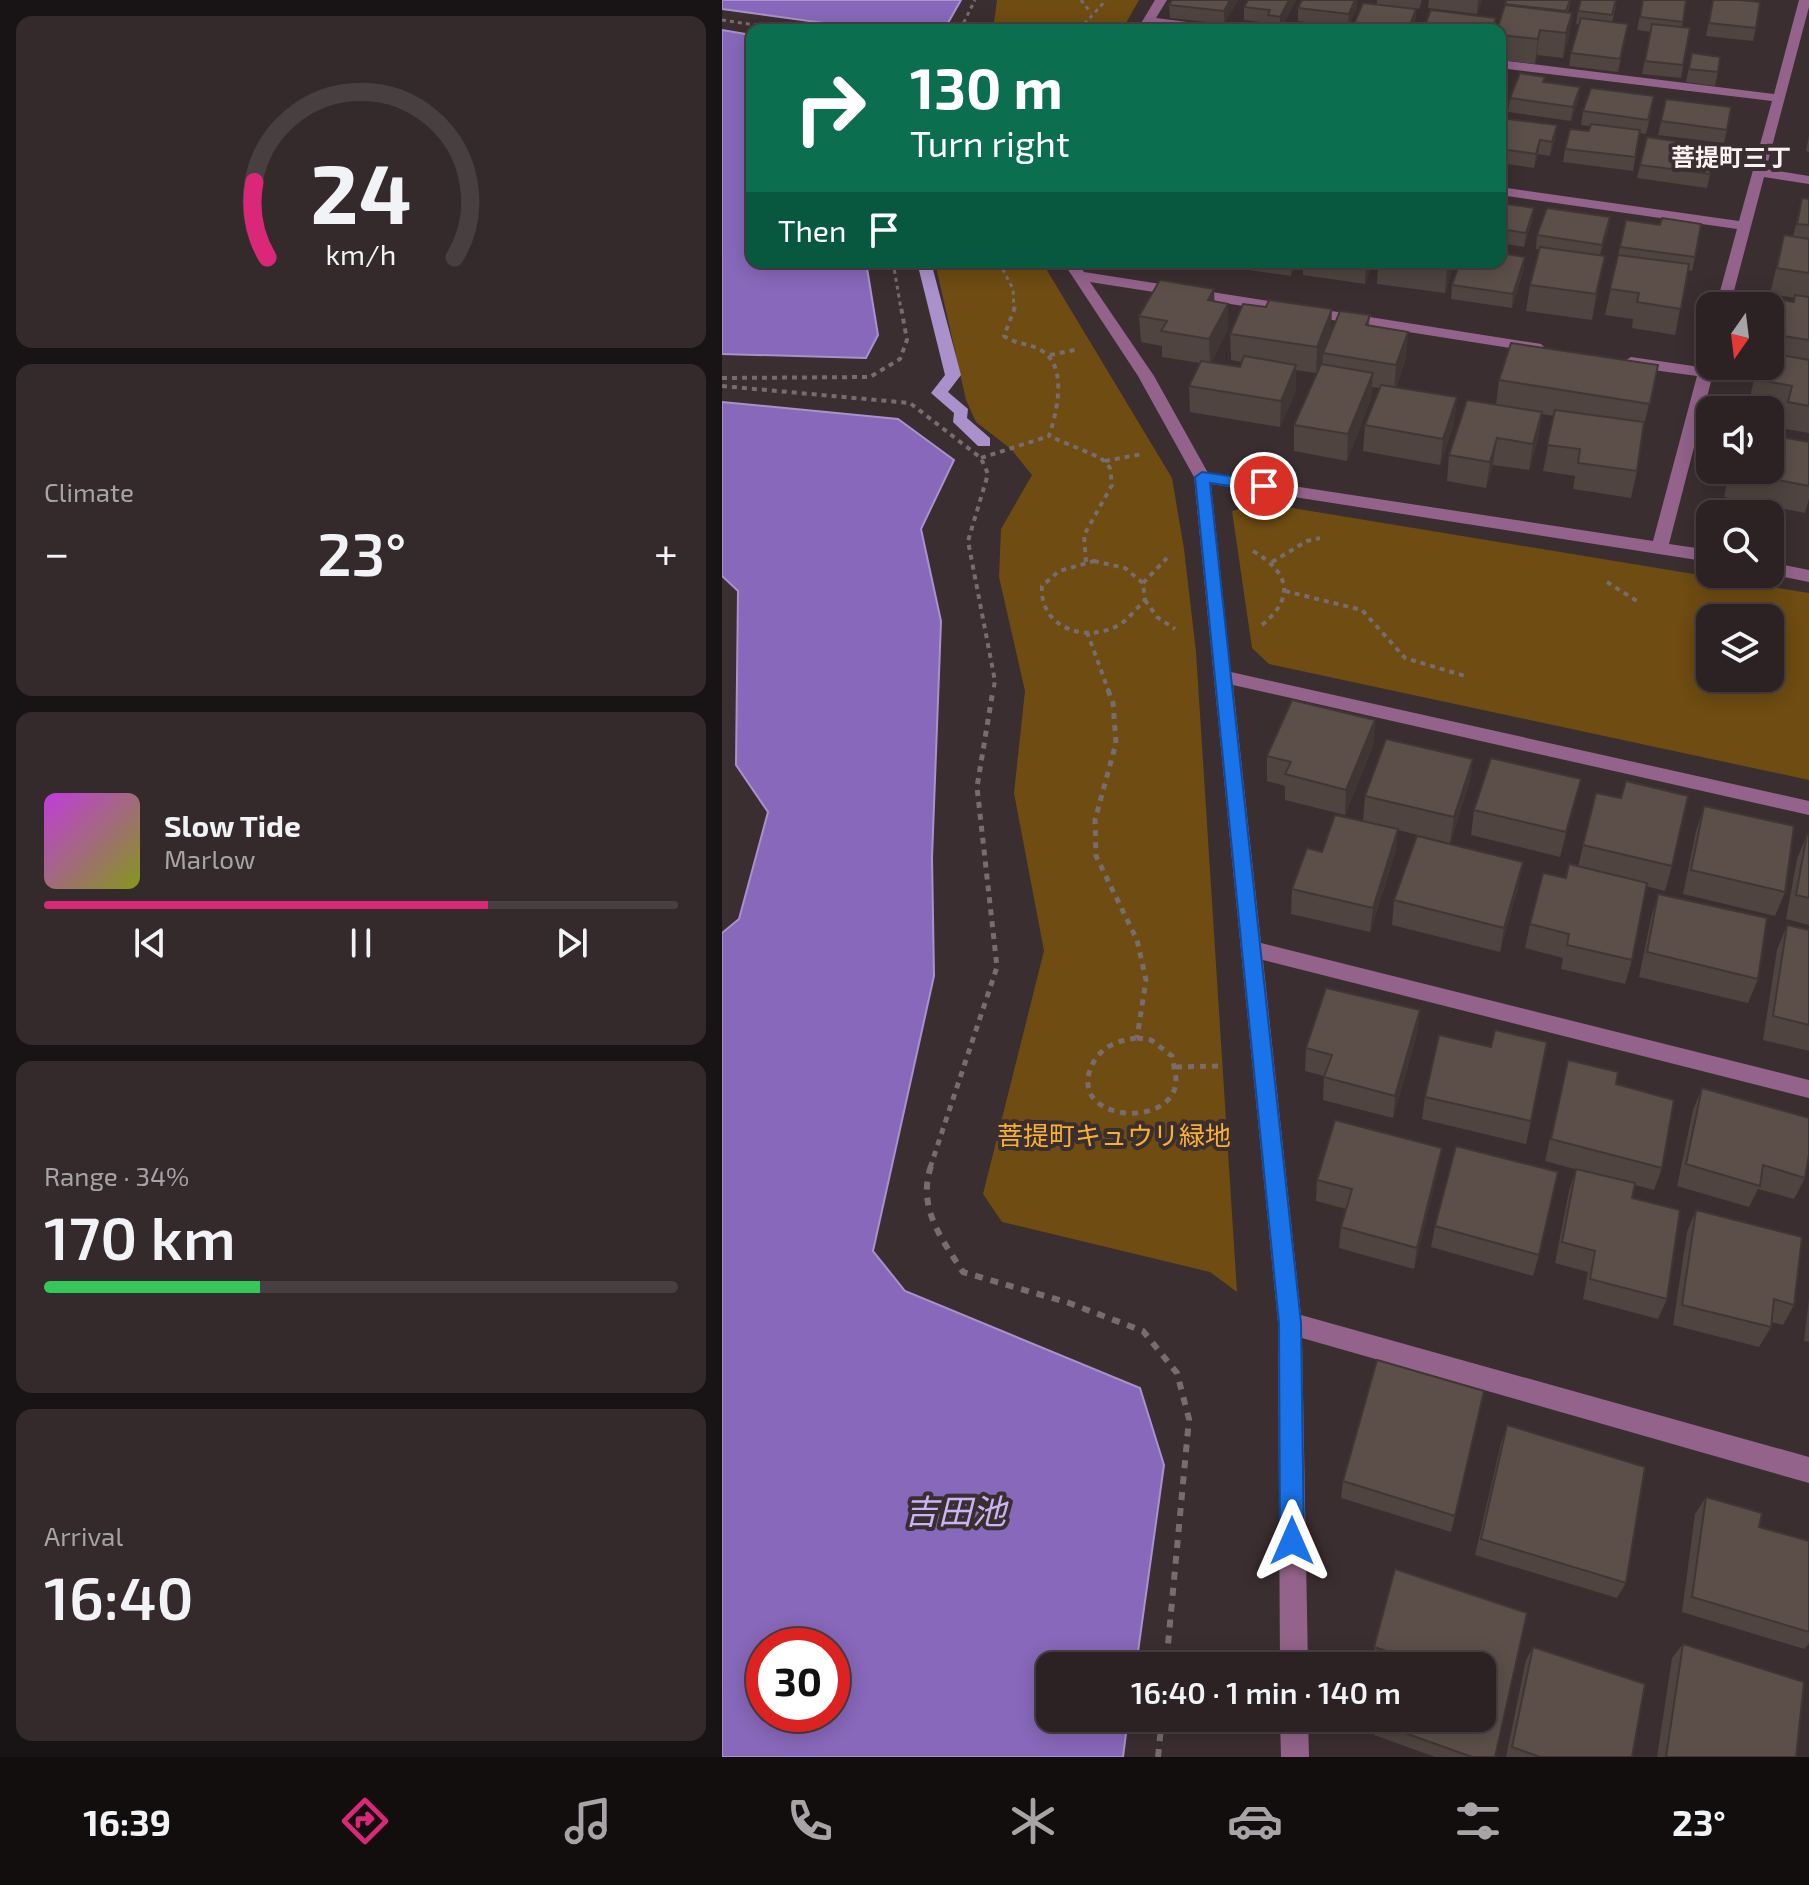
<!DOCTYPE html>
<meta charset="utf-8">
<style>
body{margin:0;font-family:"Exo 2","Noto Sans JP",sans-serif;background:#342a2c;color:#f1f3f6;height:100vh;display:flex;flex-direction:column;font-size:30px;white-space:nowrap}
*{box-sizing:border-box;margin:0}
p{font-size:26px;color:#a6a4a6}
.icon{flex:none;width:44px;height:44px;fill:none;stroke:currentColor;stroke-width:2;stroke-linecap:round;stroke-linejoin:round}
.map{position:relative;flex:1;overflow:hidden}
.details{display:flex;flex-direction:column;gap:16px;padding:16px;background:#181314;width:722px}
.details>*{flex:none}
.banner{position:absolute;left:24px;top:24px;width:760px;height:244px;border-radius:16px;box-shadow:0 4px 20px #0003,0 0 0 2px #483f41;background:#0b6e4f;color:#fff;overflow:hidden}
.needle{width:52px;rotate:194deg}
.tools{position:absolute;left:974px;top:292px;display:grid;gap:16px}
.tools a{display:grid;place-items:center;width:88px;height:88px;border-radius:16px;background:#2c2224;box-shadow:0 4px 20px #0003,0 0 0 2px #483f41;font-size:40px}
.speed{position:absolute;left:24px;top:1628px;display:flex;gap:16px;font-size:40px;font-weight:700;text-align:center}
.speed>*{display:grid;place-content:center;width:104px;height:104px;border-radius:50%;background:#2c2224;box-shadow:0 4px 20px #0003,0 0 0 2px #483f41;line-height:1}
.speed .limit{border:12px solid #d22;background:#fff;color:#111}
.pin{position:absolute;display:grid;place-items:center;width:68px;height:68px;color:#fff;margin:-34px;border:4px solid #fff;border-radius:50%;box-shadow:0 2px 8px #0007}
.me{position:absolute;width:88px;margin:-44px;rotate:0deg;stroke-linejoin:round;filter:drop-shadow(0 0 6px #0008)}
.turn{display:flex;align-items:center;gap:28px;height:168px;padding:0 32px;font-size:36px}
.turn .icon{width:104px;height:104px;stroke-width:2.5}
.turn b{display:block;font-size:56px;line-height:68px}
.then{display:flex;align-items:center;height:76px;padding:0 32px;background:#0003;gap:16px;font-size:30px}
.big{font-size:60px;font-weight:600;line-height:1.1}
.details .card{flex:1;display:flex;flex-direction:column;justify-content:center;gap:12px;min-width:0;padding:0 28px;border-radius:16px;background:#342a2c}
.details .dial{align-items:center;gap:0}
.dial svg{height:208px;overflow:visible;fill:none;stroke:#483f41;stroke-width:7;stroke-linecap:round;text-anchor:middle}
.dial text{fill:#f1f3f6;stroke:none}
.song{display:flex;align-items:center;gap:24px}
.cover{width:96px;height:96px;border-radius:12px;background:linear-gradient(135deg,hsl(290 70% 55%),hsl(70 70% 35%))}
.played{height:8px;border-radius:4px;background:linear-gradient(90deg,#db2777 70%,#483f41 70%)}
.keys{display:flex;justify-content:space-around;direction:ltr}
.heat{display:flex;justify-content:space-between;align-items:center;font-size:44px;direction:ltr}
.charge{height:12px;border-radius:6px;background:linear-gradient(90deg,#34c759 34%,#483f41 0)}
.trip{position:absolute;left:314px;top:1652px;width:460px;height:80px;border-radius:16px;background:#2c2224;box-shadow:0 4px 20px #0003,0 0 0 2px #483f41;font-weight:600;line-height:80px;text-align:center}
.dock{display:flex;height:128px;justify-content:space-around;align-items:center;background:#120e0e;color:#a6a4a6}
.dock .icon{width:56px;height:56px}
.dock .active{color:#db2777}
.dock b{font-size:36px;color:#f1f3f6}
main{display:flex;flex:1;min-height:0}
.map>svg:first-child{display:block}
.green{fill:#6e4c12;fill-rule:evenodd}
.water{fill:#8768ba;stroke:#aa91cb;stroke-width:2;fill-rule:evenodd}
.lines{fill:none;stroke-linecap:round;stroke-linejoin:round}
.stream{fill:#aa91cb;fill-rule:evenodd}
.path-far3{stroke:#786c6e;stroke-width:3;stroke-dasharray:4 4;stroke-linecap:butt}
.path-far2{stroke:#786c6e;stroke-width:4;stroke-dasharray:5 5;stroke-linecap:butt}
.path-far1{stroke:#786c6e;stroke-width:5;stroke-dasharray:6 6;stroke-linecap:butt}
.path{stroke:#786c6e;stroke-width:6;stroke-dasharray:8 8;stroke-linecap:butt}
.minor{fill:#94638b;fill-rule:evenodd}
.wall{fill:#4f4440}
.shaded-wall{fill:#403734}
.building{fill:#5c4f4a;stroke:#403734;stroke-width:2}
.route{fill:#1a73e8;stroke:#114b97;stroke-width:2}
.labels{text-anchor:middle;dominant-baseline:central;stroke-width:8;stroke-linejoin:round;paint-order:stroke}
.far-neighbourhood-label{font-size:24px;font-weight:bold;fill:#faf1f2;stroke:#3b2e30}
.park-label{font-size:26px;fill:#fab130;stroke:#3b2e30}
.near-water-label{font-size:34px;font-style:italic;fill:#cab4f5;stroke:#3b2e30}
</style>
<main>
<section class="details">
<div class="card dial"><svg viewBox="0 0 100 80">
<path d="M14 69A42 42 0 1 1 86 69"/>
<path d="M14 69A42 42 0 0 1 9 40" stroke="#db2777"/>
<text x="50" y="56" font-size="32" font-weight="700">24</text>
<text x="50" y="72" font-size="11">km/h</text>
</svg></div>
<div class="card"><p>Climate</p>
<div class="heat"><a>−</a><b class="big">23°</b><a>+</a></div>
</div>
<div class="card">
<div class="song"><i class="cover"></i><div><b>Slow Tide</b><p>Marlow</p></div></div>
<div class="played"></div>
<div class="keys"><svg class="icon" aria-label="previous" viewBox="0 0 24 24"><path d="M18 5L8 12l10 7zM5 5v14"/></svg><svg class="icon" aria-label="pause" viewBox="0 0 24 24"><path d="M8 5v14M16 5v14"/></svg><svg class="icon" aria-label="next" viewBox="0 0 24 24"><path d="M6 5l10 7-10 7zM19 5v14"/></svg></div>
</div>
<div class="card"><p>Range · 34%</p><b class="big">170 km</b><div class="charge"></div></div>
<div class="card"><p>Arrival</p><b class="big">16:40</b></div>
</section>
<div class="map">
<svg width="1087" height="1757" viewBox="0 0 1087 1757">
<rect width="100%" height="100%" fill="#3b2e30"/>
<path class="green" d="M275,0h142l-17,30h-129z
M213,262h107l130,216 12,71 12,103 41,640 -27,-20 -208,-50 -19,-28 61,-243 -30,-158 11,-102 -26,-114 2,-48 31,-54 -21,-26 -35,-27 -10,-22z
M540,503l547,90v187l-540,-116 -17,-16 -20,-137zM988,618h60v60h-60z"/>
<path class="water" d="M0,0h239l-17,30h-70l-152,-21z
M0,30l30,5v227h114l12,73 -12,23 -144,-4z
M0,402l176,17 56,41 -33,69 20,92 -9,237 2,118 -61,275 32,40 235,97 24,77 -28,201h-86v52h78l-5,39h-401v-824l17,-14 29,-107 -32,-47 2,-174 -16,-15zM42,1646h68v68h-68z"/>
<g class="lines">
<path class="stream" d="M195,262h14l30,113 -13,17 20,17 -1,9 23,20v8h-12l-25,-24 1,-9 -23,-20 14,-18z"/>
<path class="path-far3" d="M359,0l10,13
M0,20l66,10
M238,30l15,-30
M357,30l27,-30
M171,262l8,47
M277,262l14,27 1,20"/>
<path class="path-far2" d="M293,307l-11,29c11,8 23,7 35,13 30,15 18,63 10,87l52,22 9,10 2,17 -28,50 2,27
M328,355l29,-6
M0,378l148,-1 30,-18 7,-19 -6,-33
M0,386l188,17 71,55 7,16 -20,67 27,140 -2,11
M259,458l68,-22
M383,461l37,-7
M531,551c36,21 43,46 9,74
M372,561l31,7 18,15 2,17c-7,7 -15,17 -23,23 -33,22 -83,6 -80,-37l17,-15z
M550,562l35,-21 13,-3
M885,582l33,21
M421,583l24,-25
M563,591l77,19 43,48 60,18
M423,600l12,17 18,12
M365,632l22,60"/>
<path class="path-far1" d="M386,690l5,13 3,40 -21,77 1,36 41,84 9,40 -9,58
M415,1038l14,2 21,16c1,8 4,17 4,25 -2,36 -60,41 -81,19 -6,-6 -8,-15 -7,-23 6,-26 23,-36 49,-39z
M454,1067l43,-1
M208,1168l67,-201 -20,-180 16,-97"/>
<path class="path" d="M209,1166c-14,41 10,72 32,106l106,31 74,28 34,42 12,46 -23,247
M436,1757l4,-39"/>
<path class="minor" d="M433,0h12l-11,18 63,8 6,4 -73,-5 -3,5h-12z
M1077,0h10v7l-43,162 43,7v8l-45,-7 -34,129h-14l21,-77 -237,-34v-8l239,34 33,-120 -272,-33v-8l274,34z
M341,262h14l7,10 457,72 3,3 -8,5 -446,-70 64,94 54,97 445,68 44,-165 -66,-9 -8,-5 8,-5 69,10 5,-13 5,-2v14h5l-46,178 41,6v12l-499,-78 20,188 578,129v14l-576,-130 28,258 548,137v18l-546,-138 38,355 508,142v26l-507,-145 6,328h-28l-2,-343 -84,-846 -56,-101z
M1048,562l39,8v12l-39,-8z
M558,1718h28l1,39h-28z"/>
</g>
<path class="wall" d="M516,0l-14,24 -54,-6 -1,-13z
M574,0l-16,30 -12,-2v-5l-24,-3v-13z
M655,0h45l-3,9 -42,-4z
M707,0h53l-5,14 -49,-6z
M784,0h65l-3,12 4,1 -3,24 -6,21 -26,-3 -2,9 -35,-4v-30z
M921,0h43l-4,27 8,1 -9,50 -39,-4 8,-42 -13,-2z
M991,0l43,28 -3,13 -47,-5z
M894,6l-4,16 14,15 -8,35 -49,-6 2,-13 8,-28 -3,-1 2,-13z
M576,8h59l-9,19 -50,-6z
M694,9l-1,14 -3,7h-60l1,-4z
M970,53l26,19 -3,14 -29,-4z
M858,87l-2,14 -7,20 -63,-9 2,-14z
M944,99l61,31 -3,13 -66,-8z
M930,109l-6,25 -6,-1 -7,38 -70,-9 2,-13 24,-18 1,-5 -9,-1 2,-14z
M778,118l55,21 -5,17 -12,-2 -4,14 -34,-5z
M1087,136v16l-3,-1z
M994,147l-9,41 -70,-10 3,-13z
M1080,198l7,1v234l-29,-5 4,-16 -36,-6 9,-40h13v-60h-4l2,-8 25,4 2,-4 -25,-4 14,-59 9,2z
M778,203l34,5 -2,13 -8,26 -24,-4z
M888,217l-2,14 -8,24 5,1 -13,64 -66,-9 4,-26 9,-36h-3l1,-14z
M898,247l75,10 -3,14 -4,-1 -13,65 -43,-7 1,-9 -28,-4z
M803,257l-2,14 -11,37 -61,-9 1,-14z
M526,262h49l-6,14 -43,-6z
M581,262h70l-8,22 -62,-9z
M656,262h77l-10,31 -68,-9z
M492,289v12l14,29 -17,32 29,5 2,-5 -11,-2 -1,-26 101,1 39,-20 -1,11 37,32 -10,29 61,10 -3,26 -14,42 -77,-14 2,-26 14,-37 -7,-1 -1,12 -24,62 -53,-10v-26l28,-61 1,-8 -7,17 -20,-3v21l-16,36 -90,-15 -1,-26 11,-23 -38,-6v-11l-21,-4 -2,-26z
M936,365l-15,65 -6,41 -6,27 -58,-9 2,-13 -32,-5 11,-55 -12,-2 -4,25 -9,31 -36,-5 -7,23 -39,-7 2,-26 47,-50 3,-25z
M1087,442v57l-4,14 -81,-16 6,-27h40z
M653,720l-2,26 -28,69 -60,-15v-14l-18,-5v-25z
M751,759l-4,25 -19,59 -52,-13 -3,24 -25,78 -79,-18 1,-25 30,-37 41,-31 2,-25z
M859,779l-21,78 -89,-22 3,-25z
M874,793l76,73 -7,25 -19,-5 -14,74 -7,24 -64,-15 2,-11 -38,-10 5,-24 36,-46 12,-11z
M982,806l81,86 -10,24 -92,-22 13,-63z
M1085,834l2,1v90l-23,-6 11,-60z
M801,862l-5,25 -18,65 -108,-27 2,-25z
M936,894l100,85 -10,24 -109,-26 12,-59z
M1065,925l22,5v121l-46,-11 14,-90z
M698,1010l-3,24 -24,84 -70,-18 1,-24 -19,-5 1,-23z
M846,1060l48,24 46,84 -8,22 -19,-5 -3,13 35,101 -9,20 -75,-20 5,-27 -33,-9 14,-72 7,-22 13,4 -44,-12z
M980,1088l103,90 -11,21 -36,-10 -9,18 -72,-21 16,-76z
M703,1097l106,24 -5,23 -104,-25z
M716,1170l-24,99 -75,-21 2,-21 5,-18 -30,-8 1,-21z
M974,1210l98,95 -11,20 -12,-3v5l-12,20 -86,-22 14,-93z
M713,1226l104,29 -6,21 -102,-29z
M1087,1299v43l-5,-1z
M785,1425l119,158 -9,15 -142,-43 26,-112z
M621,1481l112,35 -4,16 -110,-34z
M984,1497l53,30 50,105v12l-5,5 -122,-37 13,-98z
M673,1569l132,44 -32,144h-60l-61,-22 4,-17h104v-52h-95l-16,-5z
M961,1644l113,113h-139l15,-99z
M811,1647l99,110h-126l20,-97z"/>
<path class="shaded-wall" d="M508,0h8l-14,24v-13z
M567,0h7l-16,30v-13z
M633,0h2v8l-9,19 1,-13z
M757,0h3l-5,14 1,-13z
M694,9l-1,14 -3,7h-4z
M850,13l-3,24 -6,21 3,-25z
M818,30l-3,25 -2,9 3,-25z
M784,74l-1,14 -5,13v-9z
M858,87l-2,14 -7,20 2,-14z
M835,125l-2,14 -5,17 2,-14z
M818,140l-2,14 -4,14 2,-14z
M812,208l-2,13 -8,26 2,-14z
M888,217l-2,14 -9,28 3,-14z
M883,256l-5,26 -8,38 4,-26z
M803,257l-2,14 -11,37 1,-14z
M569,262h6l-6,14z
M644,262h7l-8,22z
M727,262h6l-10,31 2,-26z
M492,289l1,26 -7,-15z
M506,304v26l-18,35 -1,-26z
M610,309l-1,26 -15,38 1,-26z
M686,332l-2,26 -12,33 2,-26z
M574,365v26l-16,36 1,-26z
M651,373l-2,26 -24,62 1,-27z
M735,397l-3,26 -14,42 3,-26z
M820,412l-4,27 -9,31 4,-26z
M775,438l-4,27 -7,23 4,-26z
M653,720l-2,26 -28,69 1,-25z
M751,759l-4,25 -19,59 4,-26z
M859,779l-6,26 -15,52 6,-25z
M676,829l-3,25 -25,78 3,-24z
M801,862l-5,25 -18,65 4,-24z
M698,1010l-3,24 -24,84 2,-22z
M720,1148l-4,22 -24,99 3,-21z"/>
<path class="building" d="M450,0h58l-6,11 -55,-6z
M526,0h41l-9,17 -12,-2 2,-5 -26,-3z
M580,0h53l-6,14 -51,-6z
M784,0h64l-4,11 -61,-7z
M859,0h35l-4,15 -34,-4z
M921,0h43l-3,22 -43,-5z
M991,0h27l20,2 -4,26 -47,-5z
M641,3l53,6 -8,21h-25l-30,-4z
M783,5l67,8 -6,20 -26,-3 -2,9 -38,-4v-5h-3z
M709,10l65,8 -4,12h-69z
M859,18l47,6 -8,35 -49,-6z
M930,24l38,4 -7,37 -38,-4z
M970,53l28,4 -2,15 -29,-3z
M778,73l6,1 -6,18z
M798,73l25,4 -2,5 37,5 -7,20 -63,-9z
M869,88l63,8 -6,24 -65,-9z
M944,99l65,8 -4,23 -66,-9z
M778,118l57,7 -5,17 -12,-2 -4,14 -36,-5z
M869,124l49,6 -5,27 -70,-8 5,-20 19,2z
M925,137l69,10 -6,27 -70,-9z
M1080,198l7,1v26l-12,-1z
M778,203l34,5 -8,25 -26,-4z
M825,208l63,9 -8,28 -65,-10z
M940,218l39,6 -6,33 -75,-10 6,-27 34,5z
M1062,235l25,4v34l-32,-5z
M818,247l65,9 -9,38 -66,-9z
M778,253l25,4 -12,37 -61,-9 8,-23h40z
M896,255l71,9 -8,45 -44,-7 2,-9 -29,-4z
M688,262h39l-2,5z
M438,280l54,9 -6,11 20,4 -19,35 -48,-8 6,-10 -28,-5z
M1073,295l14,2v43l-39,-6v-28h-3l1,-8 26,4z
M547,300l63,9 -15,38 -87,-13 13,-30 23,3z
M618,311l30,4 -4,10 42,7 -12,33 -73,-12z
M789,343l147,22 -8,39 -151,-24z
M1048,353l39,7v46l-21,-4 4,-16 -37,-7 3,-13h12z
M522,356l52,9 -15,36 -92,-15 12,-25 39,6z
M599,364l52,9 -25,61 -54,-9z
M659,385l76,12 -14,42 -78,-14z
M745,400l75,12 -9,32 -36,-6 -7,24 -41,-7z
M833,410l89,12 -7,49 -59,-8 2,-14 -33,-4z
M1048,435l39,7v44l-78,-15 39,-1z
M570,700l83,20 -29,70 -61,-16 6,-12 -24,-6z
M664,739l87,20 -19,58 -89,-21z
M769,758l90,21 -15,53 -92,-22z
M904,781l62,15 -16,70 -89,-21 13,-52 25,5z
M982,806l90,20 -9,66 -94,-22z
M613,815l63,14 -25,79 -81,-19 15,-41 15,4z
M1085,834l2,1v63l-13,-3z
M695,836l106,26 -19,66 -110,-28z
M847,864l78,19 -15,77 -65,-15 2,-11 -39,-10 13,-51 23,5z
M936,894l109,24 -9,61 -111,-27z
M1065,925l22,5v95l-36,-9z
M604,988l94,22 -25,86 -71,-19 8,-22 -26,-7z
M773,1030l52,12 -16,79 -106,-24 14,-62 52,12z
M846,1060l50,12 -2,12 58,16 -12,68 -111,-29z
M980,1088l107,30v37l-4,23 -42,-13 -3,21 -74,-22z
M613,1120l107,28 -25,100 -76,-21 11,-38 -35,-9z
M734,1146l102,26 -19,83 -104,-29z
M854,1169l59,14 -3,15 48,12 -13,89 -77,-20 5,-28 -33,-9z
M974,1210l106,27 -8,68 -20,-6 -3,28 -89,-22z
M655,1360l107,31 -29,125 -112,-35z
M785,1425l138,42 -19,116 -145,-44z
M984,1497l56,16 -3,14 50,14v91l-117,-35z
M673,1569l132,44 -32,144h-23l-95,-34 1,-5h104v-52h-90l3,-12 -21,-7z
M961,1644l121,38 -8,75h-130z
M811,1647l112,37 -13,73h-92l-28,-10z"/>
<path class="route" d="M480,472l62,9 7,5 -7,5 -54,-8 91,840 3,218 -3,9 -9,3 -8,-3 -4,-9 -1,-218 -84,-846z"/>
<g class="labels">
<g class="far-neighbourhood-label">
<text x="1009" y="156">菩提町三丁</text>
</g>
<g class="park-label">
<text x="392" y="1134">菩提町キュウリ緑地</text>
</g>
<g class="near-water-label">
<text x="233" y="1510">吉田池</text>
</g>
</g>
</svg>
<div class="tools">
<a><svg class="needle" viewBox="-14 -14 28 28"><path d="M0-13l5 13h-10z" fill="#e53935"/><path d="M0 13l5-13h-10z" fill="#a6a4a6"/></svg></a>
<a><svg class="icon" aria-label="sound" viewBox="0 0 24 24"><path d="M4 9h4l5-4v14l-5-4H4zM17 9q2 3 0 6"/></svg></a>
<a><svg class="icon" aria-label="search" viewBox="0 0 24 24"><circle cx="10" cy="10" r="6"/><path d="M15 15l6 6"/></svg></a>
<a><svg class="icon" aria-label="layers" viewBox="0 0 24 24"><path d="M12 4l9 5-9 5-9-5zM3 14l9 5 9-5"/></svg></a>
</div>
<div class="speed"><div class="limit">30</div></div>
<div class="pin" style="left:542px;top:486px;background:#d93025"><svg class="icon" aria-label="arrive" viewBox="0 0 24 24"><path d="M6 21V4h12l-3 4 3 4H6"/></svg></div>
<svg class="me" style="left:570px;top:1541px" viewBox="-20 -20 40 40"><path d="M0-17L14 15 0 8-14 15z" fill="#1a73e8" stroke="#fff" stroke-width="4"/></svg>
<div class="trip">16:40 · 1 min · 140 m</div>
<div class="banner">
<div class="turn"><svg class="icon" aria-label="right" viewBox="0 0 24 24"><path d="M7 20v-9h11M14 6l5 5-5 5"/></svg><div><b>130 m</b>Turn right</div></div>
<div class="then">Then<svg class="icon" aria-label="arrive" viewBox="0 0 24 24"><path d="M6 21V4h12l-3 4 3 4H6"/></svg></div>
</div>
</div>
</main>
<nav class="dock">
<b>16:39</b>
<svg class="icon active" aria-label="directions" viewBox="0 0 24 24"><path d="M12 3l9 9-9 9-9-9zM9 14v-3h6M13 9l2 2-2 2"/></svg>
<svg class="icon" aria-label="music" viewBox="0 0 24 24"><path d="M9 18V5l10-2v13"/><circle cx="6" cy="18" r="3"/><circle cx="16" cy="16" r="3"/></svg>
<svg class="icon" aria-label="phone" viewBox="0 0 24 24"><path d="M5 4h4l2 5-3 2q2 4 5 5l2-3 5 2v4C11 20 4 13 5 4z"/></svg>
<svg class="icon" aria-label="climate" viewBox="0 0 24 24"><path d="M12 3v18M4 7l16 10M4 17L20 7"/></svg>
<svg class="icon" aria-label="car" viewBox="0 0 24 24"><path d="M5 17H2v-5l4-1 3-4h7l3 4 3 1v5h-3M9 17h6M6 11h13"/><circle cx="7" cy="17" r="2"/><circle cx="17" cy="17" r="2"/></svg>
<svg class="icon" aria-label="filters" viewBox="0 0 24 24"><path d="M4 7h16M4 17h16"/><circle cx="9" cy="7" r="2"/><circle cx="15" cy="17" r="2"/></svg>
<b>23°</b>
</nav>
